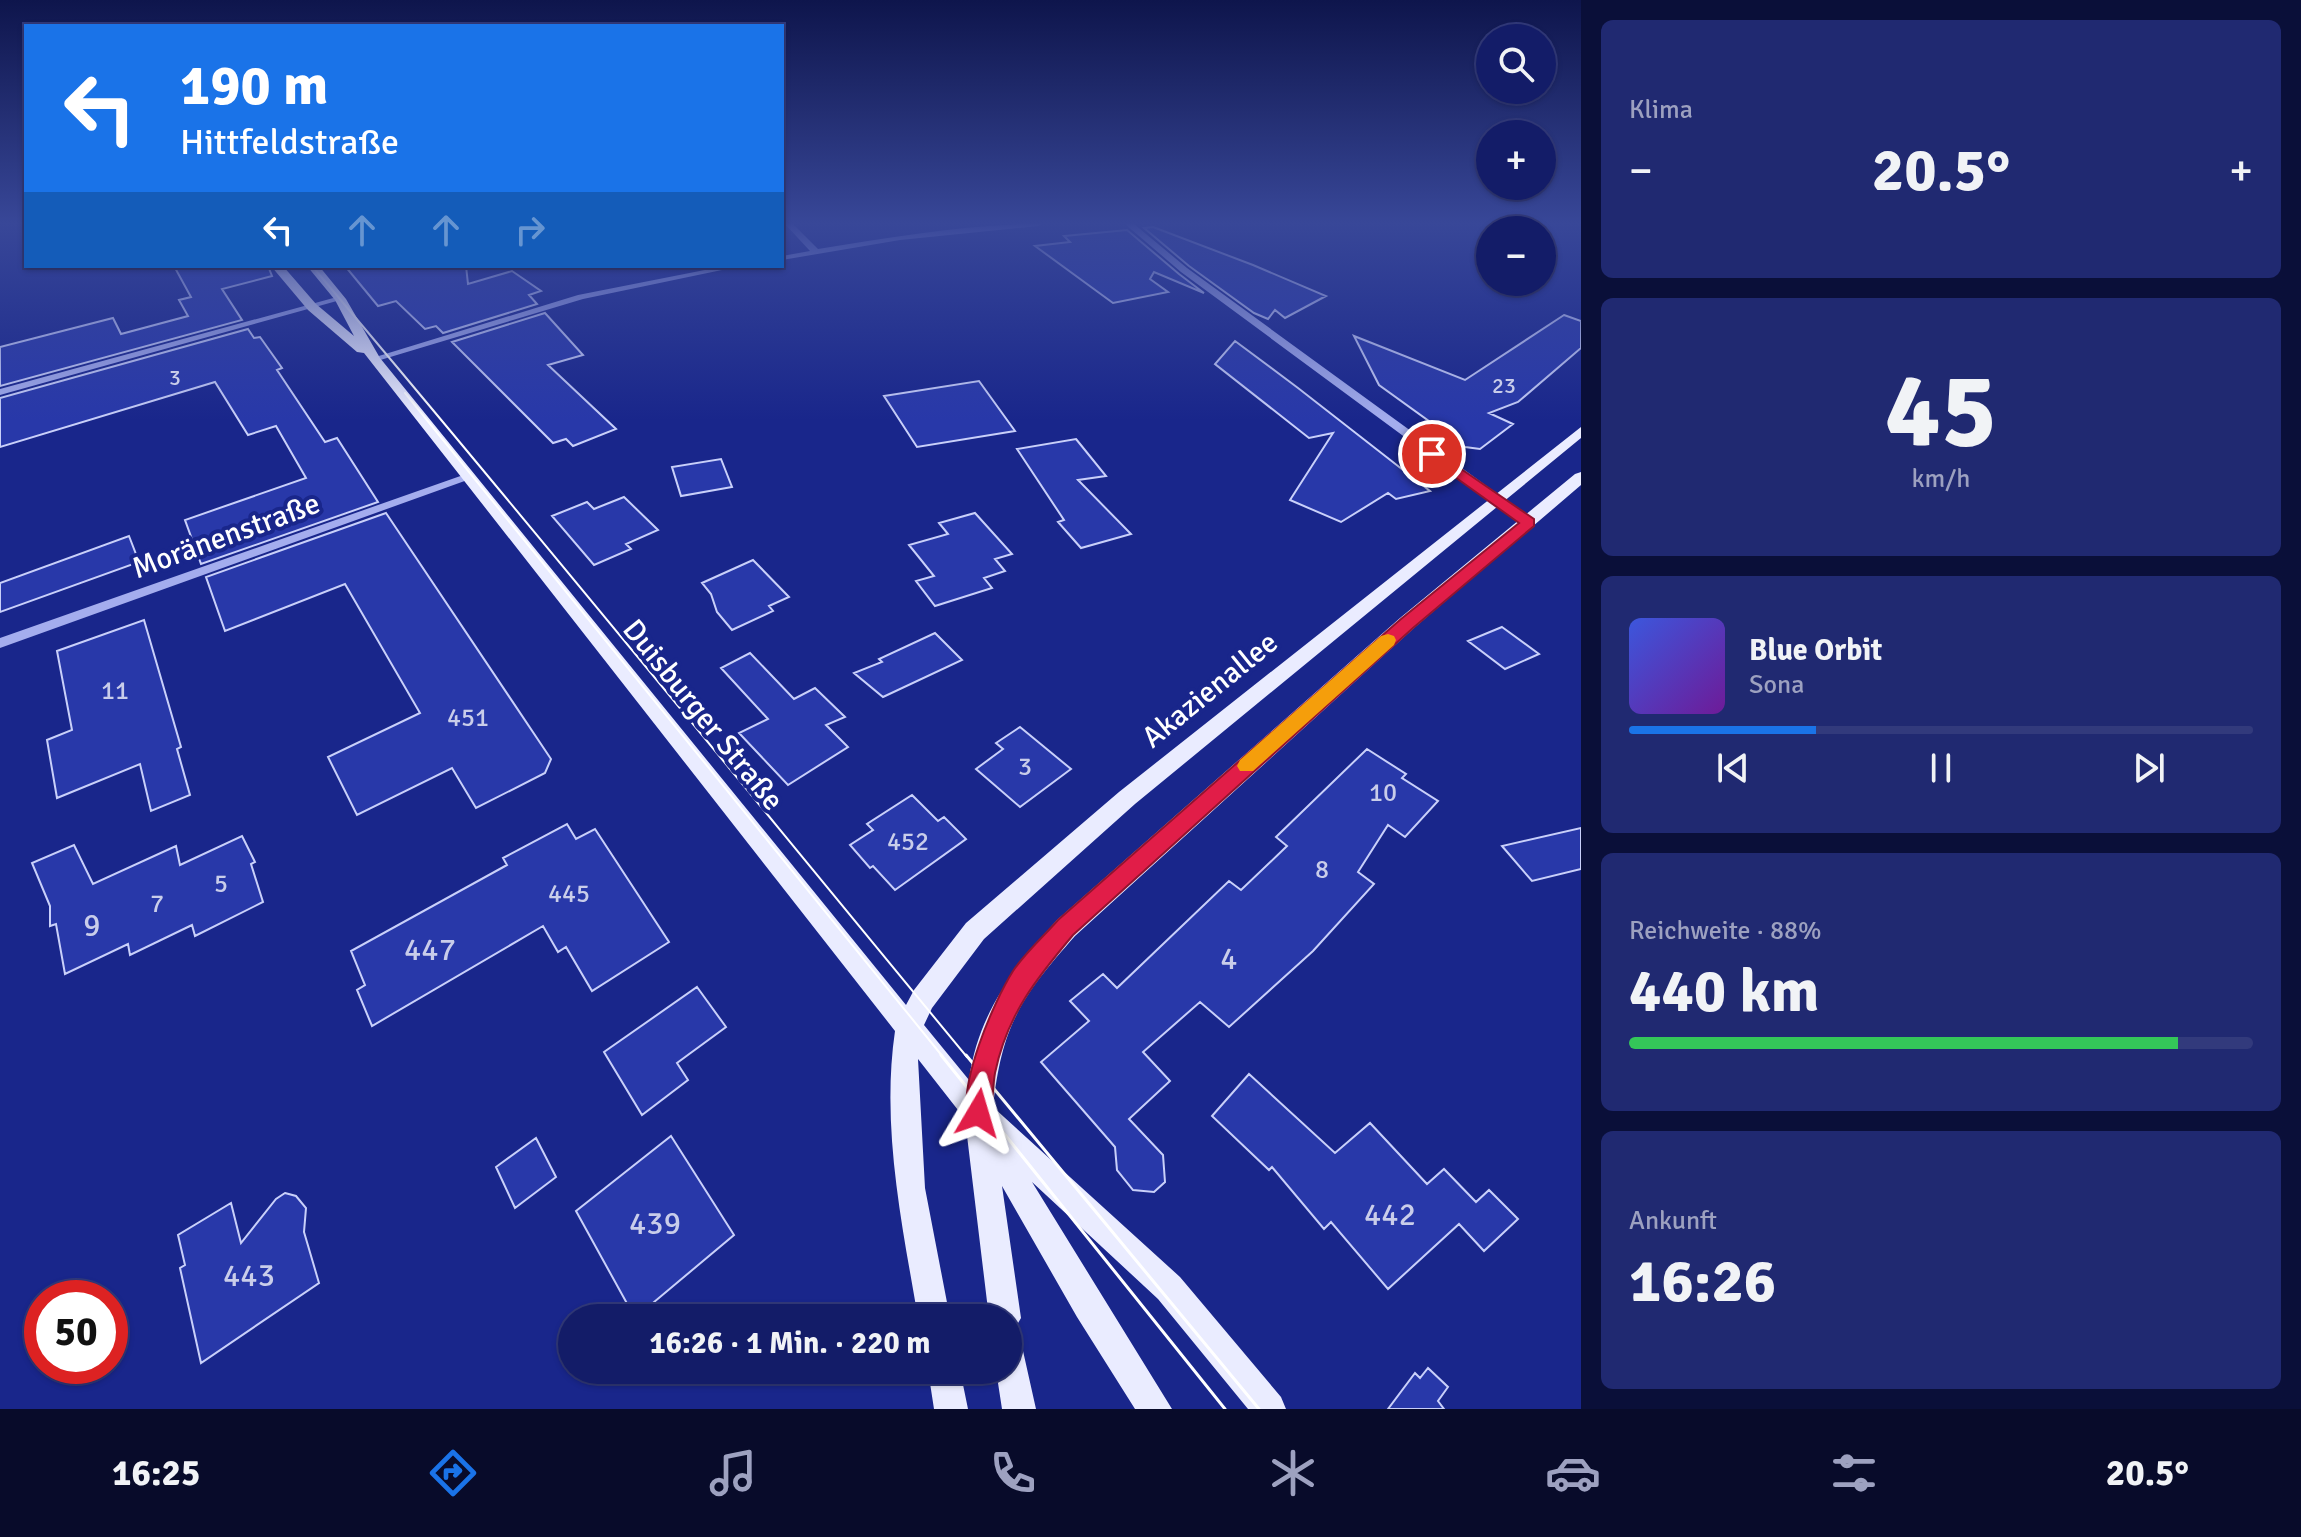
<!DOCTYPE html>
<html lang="de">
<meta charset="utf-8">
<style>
body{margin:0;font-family:Signika,sans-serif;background:#202971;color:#f1f3f6;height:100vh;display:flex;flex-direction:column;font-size:30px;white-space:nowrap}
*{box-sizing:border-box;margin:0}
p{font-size:26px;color:#9da1c0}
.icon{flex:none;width:44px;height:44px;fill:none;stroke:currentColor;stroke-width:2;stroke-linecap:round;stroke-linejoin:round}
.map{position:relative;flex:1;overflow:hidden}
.panel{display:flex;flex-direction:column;gap:20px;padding:20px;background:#0a0f39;width:720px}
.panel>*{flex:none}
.guide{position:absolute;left:24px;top:24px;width:760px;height:244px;border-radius:0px;box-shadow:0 2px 6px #0004,0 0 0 2px #323a7c;background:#1a73e8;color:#fff;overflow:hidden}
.fabs{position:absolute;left:1476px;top:24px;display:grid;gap:16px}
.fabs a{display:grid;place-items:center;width:80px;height:80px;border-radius:50%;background:#131c68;box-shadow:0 2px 6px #0004,0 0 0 2px #323a7c;font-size:40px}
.speed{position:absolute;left:24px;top:1280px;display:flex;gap:16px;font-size:40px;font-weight:700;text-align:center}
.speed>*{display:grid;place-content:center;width:104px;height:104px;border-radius:50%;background:#131c68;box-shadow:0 2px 6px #0004,0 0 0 2px #323a7c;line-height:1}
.speed .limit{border:12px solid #d22;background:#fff;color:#111}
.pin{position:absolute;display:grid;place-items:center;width:68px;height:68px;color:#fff;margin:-34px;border:4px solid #fff;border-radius:50%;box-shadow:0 2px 8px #0007}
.me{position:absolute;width:88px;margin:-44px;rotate:7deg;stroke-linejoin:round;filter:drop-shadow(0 0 6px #0008)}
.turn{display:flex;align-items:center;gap:28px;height:168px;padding:0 24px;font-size:36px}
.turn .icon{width:104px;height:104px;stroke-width:2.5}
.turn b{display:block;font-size:56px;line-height:68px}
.lanes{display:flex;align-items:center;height:76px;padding:0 24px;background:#0003;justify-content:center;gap:40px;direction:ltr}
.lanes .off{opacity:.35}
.big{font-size:60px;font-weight:700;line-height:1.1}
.panel .card{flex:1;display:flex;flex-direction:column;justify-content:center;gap:12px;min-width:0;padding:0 28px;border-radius:12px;background:#202971}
.panel .dial{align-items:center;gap:0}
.dial b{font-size:104px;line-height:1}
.song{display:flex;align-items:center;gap:24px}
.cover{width:96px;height:96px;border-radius:12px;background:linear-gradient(135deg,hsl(230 70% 55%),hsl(280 70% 35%))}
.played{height:8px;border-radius:4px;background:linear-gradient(90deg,#1a73e8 30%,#323a7c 30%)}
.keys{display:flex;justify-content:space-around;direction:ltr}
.heat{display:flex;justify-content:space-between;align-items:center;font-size:44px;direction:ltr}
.charge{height:12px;border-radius:6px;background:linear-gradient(90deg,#34c759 88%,#323a7c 0)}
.trip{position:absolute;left:558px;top:1304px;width:464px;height:80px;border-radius:40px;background:#131c68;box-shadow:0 2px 6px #0004,0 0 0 2px #323a7c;font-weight:700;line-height:80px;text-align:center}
.tabs{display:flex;height:128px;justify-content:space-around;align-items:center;background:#080b2a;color:#9da1c0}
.tabs .icon{width:56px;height:56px}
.tabs .on{color:#1a73e8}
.tabs b{font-size:36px;color:#f1f3f6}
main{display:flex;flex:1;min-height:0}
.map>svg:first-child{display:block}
.building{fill:#2838a9;stroke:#c9d0fa;stroke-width:2}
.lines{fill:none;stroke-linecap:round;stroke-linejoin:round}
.minor{fill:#a4adee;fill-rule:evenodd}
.major{fill:#eaecff;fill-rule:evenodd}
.tram-far1{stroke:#fff;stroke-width:2}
.tram{stroke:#fff;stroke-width:3}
.route{fill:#e11d48;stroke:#92132f;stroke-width:2}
.slow{fill:#f59e0b}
.labels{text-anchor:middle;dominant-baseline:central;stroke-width:8;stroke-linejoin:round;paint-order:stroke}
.far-number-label{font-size:22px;fill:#c9cdea}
.number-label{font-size:26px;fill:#c9cdea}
.street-label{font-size:30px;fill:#fff;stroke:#19268b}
.near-number-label{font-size:32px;fill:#c9cdea}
</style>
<main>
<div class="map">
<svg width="1581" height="1409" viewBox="0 0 1581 1409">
<rect width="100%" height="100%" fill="#19268b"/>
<path class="building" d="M1153,227l100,38 73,31 -41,22 -10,-8 -7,9 -14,-6 -65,-47 -45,-38z
M1127,230l52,44 25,19 -50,-21 -4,7 18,13 -55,11 -78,-57 35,-4 -6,-6z
M174,266h94l4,10 -50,13 20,31 -242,66v-39l113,-29 8,16 67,-18 -9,-16 12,-3z
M345,266h121l2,18 44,-13 29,20 -12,4 8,9 -94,29 -7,-7 -11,3 -29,-28 -18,5z
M545,313l38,42 -35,10 68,64 -43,17 -7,-7 -13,4 -101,-101z
M1564,315l17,6v27l-63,54 -29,11 24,11 -33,25 -15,-2 -86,-62 -25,-49 111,44z
M248,329l6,9 6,-1 22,31 -5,2 48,72 12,-4 41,64 -177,62 -16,-44 121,-42 -30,-52 -28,9 -33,-53 -215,65v-49z
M1235,341l63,47 132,103 -34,8 -8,-6 -47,29 -51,-22 43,-67 -24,5 -94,-74z
M979,381l36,50 -98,16 -33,-51z
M1076,439l30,37 -28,4 53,54 -50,14 -23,-26 6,-2 -47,-71z
M721,459l11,28 -51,9 -9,-29z
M624,497l34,33 -32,14 5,5 -37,16 -42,-49 35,-14 7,7z
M386,513l165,246 -6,14 -69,35 -24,-40 -95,47 -29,-58 92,-44 -75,-129 -120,47 -19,-54z
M975,513l37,41 -17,5 10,12 -21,7 8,10 -57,18 -19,-25 18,-5 -25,-31 39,-11 -9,-11z
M129,536l10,26 -139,50v-29z
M753,560l36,37 -20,9 4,5 -41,19 -15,-18 -6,-18 -9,-11z
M144,620l37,127 -4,2 13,46 -39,16 -11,-47 -83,34 -10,-58 25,-10 -15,-79z
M1502,627l37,27 -34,15 -37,-28z
M935,633l27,27 -79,37 -29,-24 28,-11 -3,-3z
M750,653l44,46 21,-11 30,29 -19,8 22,22 -60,38 -49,-52 29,-14 -47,-51z
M1020,727l51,42 -51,38 -44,-38 27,-20 -7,-6z
M1367,749l39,25 -4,4 36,23 -33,36 -17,-12 -30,47 16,12 -61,67 -84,76 -29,-25 -57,50 27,29 -41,38 34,36 2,27 -11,10 -21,-2 -16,-20 -2,-23 -74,-85 48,-41 -19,-20 33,-27 14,14 112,-107 12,9 46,-44 -11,-9z
M912,795l26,26 6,-4 22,22 -71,51 -22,-24 -3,2 -20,-23 23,-15 -6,-6z
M567,824l9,15 19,-10 74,113 -77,49 -26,-44 -8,5 -15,-26 -171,100 -15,-36 8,-5 -14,-34 156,-86 -4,-7z
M1581,828v41l-49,12 -30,-35z
M242,836l13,26 -4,2 12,38 -68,34 -3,-11 -62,30 -2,-11 -63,30 -9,-50 -6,2v-20l-18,-43 42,-18 19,39 83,-38 4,19z
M697,987l29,40 -49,36 11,17 -46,35 -38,-63z
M1249,1074l86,79 35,-30 57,61 17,-15 32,33 13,-12 29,29 -34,32 -25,-27 -71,65 -57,-67 -7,7 -52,-62 -3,3 -57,-54z
M671,1136l63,99 -99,83 -59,-107z
M536,1138l20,39 -41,31 -19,-41z
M285,1193l11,3 10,12 -2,24 15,51 -118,80 -21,-95 5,-3 -7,-30 53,-32 10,40 35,-44z
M1428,1368l20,19 -10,14 6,8h-56l27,-36 5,5z"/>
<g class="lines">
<path class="minor" d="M785,224h8l25,25c74,-12 149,-25 224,-25l-4,2 -138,14 -118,20v-4l28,-5z
M1125,224h9l53,44 345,251v6h-8l-343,-253z
M725,266h16l-158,33 -206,62 -8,-2 209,-64z
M337,297l7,2 -344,96v-6z
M469,473l4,1v4l-473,170v-10z"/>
<path class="major" d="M271,266h12l33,38 38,32 -19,-36 -28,-34h12l27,33 34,59 526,647 8,-15 52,-67 153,-131 462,-365v11l-446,366 -151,135 -52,69 -8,17 45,55c9,-67 45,-112 88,-160l343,-302 175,-144 6,-2v13l-167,143 -339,308c-54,61 -73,89 -82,171l187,170 101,120 5,12h-38l-90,-110 -126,-117 140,227h-37l-58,-92 -75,-131 19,132 -7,12 5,3 17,76h-34l-6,-39h12v-52h-19l-24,-199 -47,-60 7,129 25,130h-32c-16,-94 -37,-191 -23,-287l-531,-678 -7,-1 -49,-42z
M928,1370h32l8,39h-34z"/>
<path class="tram-far1" d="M312,266c221,261 437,527 655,791
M405,393l538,664"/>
<path class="tram" d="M941,1055l284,354
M966,1055l293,354"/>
</g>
<linearGradient id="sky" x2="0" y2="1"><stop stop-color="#0e154c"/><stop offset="0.53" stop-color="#384798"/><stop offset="1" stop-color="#384798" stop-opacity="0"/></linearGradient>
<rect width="1581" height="421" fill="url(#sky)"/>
<path class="route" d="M1432,449l102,70v7l-121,102 -340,307c-37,44 -66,80 -78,138 -3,17 -1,34 -8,49l-9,4 -9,-4c-13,-34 25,-121 44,-151 12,-18 30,-34 45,-51l343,-301 118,-96 -92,-66v-6z"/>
<path class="slow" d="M1388,634l6,2 2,4 -2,5 -141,126h-13l-3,-5 3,-6 141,-124z"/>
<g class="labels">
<g class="far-number-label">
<text x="175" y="377">3</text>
<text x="1504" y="385">23</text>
</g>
<g class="number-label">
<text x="115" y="691">11</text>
<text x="468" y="718">451</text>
<text x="1025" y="767">3</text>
<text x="1383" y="793">10</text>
<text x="908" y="842">452</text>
<text x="1322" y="870">8</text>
<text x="221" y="884">5</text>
<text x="569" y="894">445</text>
<text x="157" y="904">7</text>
</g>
<g class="street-label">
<text transform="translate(226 536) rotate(-20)">Moränenstraße</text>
<text transform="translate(1210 690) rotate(-39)">Akazienallee</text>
<text transform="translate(703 715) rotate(51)">Duisburger Straße</text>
</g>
<g class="near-number-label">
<text x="92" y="925">9</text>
<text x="430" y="949">447</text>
<text x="1229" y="958">4</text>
<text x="1390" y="1214">442</text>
<text x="655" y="1223">439</text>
<text x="249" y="1275">443</text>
</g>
</g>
</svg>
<div class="fabs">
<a><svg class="icon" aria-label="search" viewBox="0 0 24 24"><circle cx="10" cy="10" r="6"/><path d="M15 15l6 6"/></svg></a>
<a>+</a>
<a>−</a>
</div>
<div class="speed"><div class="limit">50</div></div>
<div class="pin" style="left:1432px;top:454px;background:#d93025"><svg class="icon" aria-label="arrive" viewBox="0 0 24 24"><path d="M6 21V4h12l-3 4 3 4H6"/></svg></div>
<svg class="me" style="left:978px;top:1113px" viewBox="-20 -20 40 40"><path d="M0-17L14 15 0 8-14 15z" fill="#e11d48" stroke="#fff" stroke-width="4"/></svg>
<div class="trip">16:26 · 1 Min. · 220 m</div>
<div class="guide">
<div class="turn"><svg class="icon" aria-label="left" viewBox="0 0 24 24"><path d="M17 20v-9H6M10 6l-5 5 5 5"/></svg><div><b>190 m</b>Hittfeldstraße</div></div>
<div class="lanes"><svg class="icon" aria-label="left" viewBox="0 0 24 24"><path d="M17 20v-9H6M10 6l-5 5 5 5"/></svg><svg class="icon off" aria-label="ahead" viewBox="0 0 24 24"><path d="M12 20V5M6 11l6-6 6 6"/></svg><svg class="icon off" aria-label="ahead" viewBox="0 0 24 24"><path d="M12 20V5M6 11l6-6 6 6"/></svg><svg class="icon off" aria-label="right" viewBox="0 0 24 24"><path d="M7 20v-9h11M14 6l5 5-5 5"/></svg></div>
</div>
</div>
<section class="panel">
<div class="card"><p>Klima</p>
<div class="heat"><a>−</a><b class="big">20.5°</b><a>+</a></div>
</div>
<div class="card dial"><b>45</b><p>km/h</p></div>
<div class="card">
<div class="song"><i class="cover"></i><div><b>Blue Orbit</b><p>Sona</p></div></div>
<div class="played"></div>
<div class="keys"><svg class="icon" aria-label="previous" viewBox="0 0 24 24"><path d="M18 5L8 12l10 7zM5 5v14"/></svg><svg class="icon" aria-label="pause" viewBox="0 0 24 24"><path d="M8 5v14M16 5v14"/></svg><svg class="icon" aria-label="next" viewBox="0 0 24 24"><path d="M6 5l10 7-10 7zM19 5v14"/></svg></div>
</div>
<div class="card"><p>Reichweite · 88%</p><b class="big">440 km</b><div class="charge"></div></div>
<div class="card"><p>Ankunft</p><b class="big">16:26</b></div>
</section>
</main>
<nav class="tabs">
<b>16:25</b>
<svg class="icon on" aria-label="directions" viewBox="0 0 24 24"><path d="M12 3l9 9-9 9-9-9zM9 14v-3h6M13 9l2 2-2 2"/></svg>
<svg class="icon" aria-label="music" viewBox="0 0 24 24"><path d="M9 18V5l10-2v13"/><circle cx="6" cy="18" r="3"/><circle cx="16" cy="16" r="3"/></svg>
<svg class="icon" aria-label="phone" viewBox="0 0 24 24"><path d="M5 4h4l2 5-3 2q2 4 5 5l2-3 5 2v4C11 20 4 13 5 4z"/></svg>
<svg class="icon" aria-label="climate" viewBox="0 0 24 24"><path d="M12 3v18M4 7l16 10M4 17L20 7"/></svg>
<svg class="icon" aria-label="car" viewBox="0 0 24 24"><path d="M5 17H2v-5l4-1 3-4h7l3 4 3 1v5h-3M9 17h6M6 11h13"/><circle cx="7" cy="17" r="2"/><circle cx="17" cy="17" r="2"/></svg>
<svg class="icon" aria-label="filters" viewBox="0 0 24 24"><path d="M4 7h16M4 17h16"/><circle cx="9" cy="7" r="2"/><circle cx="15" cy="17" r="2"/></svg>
<b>20.5°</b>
</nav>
